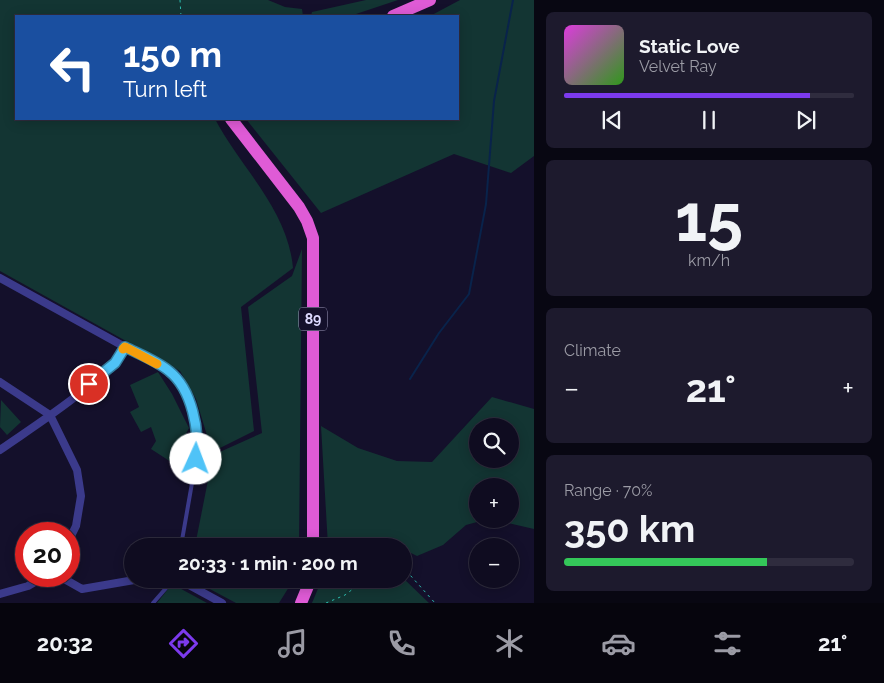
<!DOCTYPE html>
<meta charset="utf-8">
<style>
body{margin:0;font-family:Raleway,sans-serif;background:#1d1a2d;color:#f1f3f6;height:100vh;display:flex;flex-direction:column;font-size:19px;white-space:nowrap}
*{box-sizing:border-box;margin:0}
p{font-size:16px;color:#9b9ba5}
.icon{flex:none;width:28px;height:28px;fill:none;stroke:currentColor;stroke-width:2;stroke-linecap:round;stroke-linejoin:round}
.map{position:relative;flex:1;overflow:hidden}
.side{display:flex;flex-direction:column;gap:12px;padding:12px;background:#080712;width:350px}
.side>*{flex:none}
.hud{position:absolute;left:15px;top:15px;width:444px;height:105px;border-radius:0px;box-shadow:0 2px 12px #0003,0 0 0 1px #2f2c3e;background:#1a4fa0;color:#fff;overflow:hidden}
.controls{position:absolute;left:469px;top:418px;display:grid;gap:10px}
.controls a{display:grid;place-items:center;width:50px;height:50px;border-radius:50%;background:#0f0c20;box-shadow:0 2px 12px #0003,0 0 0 1px #2f2c3e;font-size:25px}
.speed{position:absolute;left:15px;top:522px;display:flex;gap:10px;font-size:25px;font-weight:700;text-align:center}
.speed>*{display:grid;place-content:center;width:65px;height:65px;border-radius:50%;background:#0f0c20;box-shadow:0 2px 12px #0003,0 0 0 1px #2f2c3e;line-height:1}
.speed .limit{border:8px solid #d22;background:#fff;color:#111}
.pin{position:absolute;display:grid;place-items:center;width:42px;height:42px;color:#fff;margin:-21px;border:2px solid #fff;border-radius:50%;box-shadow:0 1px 5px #0007}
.me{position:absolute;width:55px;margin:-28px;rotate:2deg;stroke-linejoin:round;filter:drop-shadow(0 0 4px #0008)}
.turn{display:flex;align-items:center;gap:18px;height:105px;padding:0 25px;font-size:22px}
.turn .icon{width:65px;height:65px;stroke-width:2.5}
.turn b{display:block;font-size:35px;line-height:42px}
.big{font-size:38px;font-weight:700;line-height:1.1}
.side .card{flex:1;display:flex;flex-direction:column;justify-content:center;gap:8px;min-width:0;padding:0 18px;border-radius:8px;background:#1d1a2d}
.side .dial{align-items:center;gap:0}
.dial b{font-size:65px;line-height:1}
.song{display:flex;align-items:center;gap:15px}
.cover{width:60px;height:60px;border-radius:8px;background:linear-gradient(135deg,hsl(300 70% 55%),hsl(110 70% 35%))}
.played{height:5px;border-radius:2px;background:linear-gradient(90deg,#7c3aed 85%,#2f2c3e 85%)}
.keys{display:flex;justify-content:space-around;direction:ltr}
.heat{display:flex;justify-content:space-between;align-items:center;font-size:28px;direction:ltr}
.charge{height:8px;border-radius:4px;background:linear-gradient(90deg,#34c759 70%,#2f2c3e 0)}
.trip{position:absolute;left:124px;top:538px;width:288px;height:50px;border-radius:25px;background:#0f0c20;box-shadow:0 2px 12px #0003,0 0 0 1px #2f2c3e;font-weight:700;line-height:50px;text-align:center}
.tab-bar{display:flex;height:80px;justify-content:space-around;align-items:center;background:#06050d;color:#9b9ba5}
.tab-bar .icon{width:35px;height:35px}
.tab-bar .selected{color:#7c3aed}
.tab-bar b{font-size:22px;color:#f1f3f6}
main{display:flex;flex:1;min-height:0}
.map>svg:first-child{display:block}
.green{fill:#133533;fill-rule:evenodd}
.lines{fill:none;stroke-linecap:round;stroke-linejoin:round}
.stream{stroke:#09234b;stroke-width:2}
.path{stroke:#2dc0b2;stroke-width:1;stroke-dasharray:2.5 4;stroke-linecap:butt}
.service{stroke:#3b3a8b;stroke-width:4}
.minor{stroke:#3b3a8b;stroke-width:8}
.trunk{stroke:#df5bd6;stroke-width:12}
.route-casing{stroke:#337fa1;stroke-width:12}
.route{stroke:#4fc3f7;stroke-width:9}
.slow{stroke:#f59e0b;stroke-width:9}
.labels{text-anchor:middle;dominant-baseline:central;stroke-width:5;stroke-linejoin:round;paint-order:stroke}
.shield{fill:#14102b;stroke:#a19dbf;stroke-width:1}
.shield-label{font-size:14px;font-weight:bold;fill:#dddaff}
</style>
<main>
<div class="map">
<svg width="534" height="603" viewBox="0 0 534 603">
<rect width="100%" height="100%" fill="#14102b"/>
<path class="green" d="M0,0h268l17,7 17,2 1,7h-287v103h199c26,49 73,91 78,149l-52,39 13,124 -42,21 -16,-53 -16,-28 -180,-100z
M366,0h32l-48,16h-39l1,-4z
M460,0h74v156l-23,17 -57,-19 -133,59 -75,-94h212v-103h-28z
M302,249l-3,297h-104l18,-91 49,-22 -14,-126 44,-31z
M158,372l14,22 17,34 -18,34 -20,-13 5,-8 -5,-14 -10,5 -11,-20 9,-5 -9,-22z
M492,397l42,12v120l-44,-10h20v-33h-32v33h10l-22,6 -23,20 -26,11 -14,-7 -1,-3 -17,-5 -4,5h-53l-7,-120 37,22 39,13 35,1zM478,426h32v33h-32z
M1,400l20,22 -14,13 -7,-8z
M403,578l26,25h-117l10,-24z
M191,579h103l-15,24h-43z
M172,584l35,19h-50z"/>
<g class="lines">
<path class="stream" d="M410,379l29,-46 30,-39 17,-90 8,-103 19,-101"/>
<path class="path" d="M180,0l1,16
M322,542l19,4
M402,566l33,37
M326,603l19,-8 21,-16"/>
<path class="service" d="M125,347l44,24 18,22 12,50 -18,103
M153,603l21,-24"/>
<path class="minor" d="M0,278l125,69c-23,37 -88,77 -125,103
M0,382l50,33 27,55 4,26 -5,30 -7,14
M59,576l23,13 58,-10
M178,579l44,24
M0,594l28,-8 17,-10"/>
<path class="trunk" d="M393,16l37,-16
M231,119l68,88 8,14 6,17v308
M301,603l10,-24"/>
</g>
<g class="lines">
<defs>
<path id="route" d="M89,384l26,-21 10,-16c14,7 32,14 44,24 23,18 31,60 27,88"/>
</defs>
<use href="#route" class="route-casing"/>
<use href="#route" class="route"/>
<path class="slow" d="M123,349l2,-2 32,17"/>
</g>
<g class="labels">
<rect class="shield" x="299" y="307.5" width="28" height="23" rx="4"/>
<g class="shield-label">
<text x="313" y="319">89</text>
</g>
</g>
</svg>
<div class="controls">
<a><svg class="icon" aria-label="search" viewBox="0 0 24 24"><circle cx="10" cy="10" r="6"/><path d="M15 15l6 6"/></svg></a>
<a>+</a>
<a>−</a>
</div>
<div class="speed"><div class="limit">20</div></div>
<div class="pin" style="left:89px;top:384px;background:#d93025"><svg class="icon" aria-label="arrive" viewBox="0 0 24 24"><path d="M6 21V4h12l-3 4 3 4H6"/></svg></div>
<svg class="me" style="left:196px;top:459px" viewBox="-20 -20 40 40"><circle r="19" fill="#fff"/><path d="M0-13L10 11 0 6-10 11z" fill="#4fc3f7"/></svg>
<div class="trip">20:33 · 1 min · 200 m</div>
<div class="hud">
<div class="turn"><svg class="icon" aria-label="left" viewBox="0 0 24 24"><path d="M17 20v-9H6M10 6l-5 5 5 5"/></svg><div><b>150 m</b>Turn left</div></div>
</div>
</div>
<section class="side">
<div class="card">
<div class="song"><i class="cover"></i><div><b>Static Love</b><p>Velvet Ray</p></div></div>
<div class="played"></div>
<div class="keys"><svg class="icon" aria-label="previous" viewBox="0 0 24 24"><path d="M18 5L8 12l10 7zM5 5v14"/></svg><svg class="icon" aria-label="pause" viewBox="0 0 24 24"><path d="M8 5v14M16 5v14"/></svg><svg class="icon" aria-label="next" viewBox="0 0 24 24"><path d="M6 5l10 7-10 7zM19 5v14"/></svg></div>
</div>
<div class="card dial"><b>15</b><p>km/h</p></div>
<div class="card"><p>Climate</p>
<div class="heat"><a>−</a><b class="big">21°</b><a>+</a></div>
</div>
<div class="card"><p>Range · 70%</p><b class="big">350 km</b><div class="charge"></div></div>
</section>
</main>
<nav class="tab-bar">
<b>20:32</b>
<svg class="icon selected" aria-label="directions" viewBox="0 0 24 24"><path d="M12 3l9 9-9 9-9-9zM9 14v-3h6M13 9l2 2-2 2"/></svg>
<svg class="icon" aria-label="music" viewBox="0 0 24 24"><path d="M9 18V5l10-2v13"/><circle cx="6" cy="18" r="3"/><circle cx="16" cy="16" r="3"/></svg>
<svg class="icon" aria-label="phone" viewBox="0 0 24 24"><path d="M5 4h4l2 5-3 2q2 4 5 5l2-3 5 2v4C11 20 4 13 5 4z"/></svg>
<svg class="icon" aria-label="climate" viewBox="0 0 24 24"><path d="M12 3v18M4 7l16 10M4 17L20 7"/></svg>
<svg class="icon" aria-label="car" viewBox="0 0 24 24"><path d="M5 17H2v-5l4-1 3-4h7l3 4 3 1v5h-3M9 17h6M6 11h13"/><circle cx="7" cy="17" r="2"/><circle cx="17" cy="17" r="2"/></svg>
<svg class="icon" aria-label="filters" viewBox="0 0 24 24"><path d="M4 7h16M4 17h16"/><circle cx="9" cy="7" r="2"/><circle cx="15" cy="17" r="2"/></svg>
<b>21°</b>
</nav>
